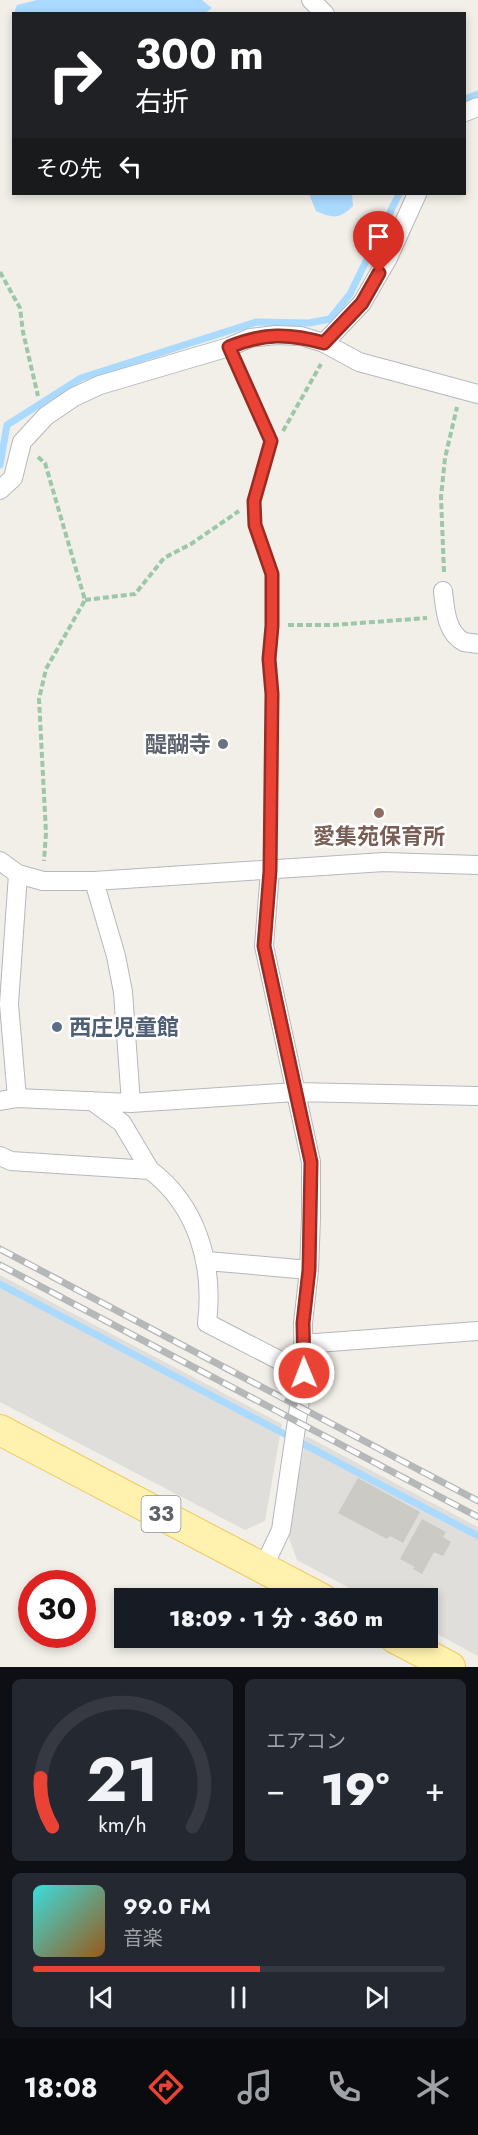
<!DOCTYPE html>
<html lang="ja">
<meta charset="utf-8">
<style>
body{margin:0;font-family:Jost,"Noto Sans JP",sans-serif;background:#242831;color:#f1f3f6;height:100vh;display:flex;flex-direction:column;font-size:22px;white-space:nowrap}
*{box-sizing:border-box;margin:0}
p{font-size:20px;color:#9ea1a6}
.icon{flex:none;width:33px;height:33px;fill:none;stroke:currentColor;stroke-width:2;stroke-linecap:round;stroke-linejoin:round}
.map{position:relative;height:1667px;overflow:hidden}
.drawer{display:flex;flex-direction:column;gap:12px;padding:12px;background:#0d0f14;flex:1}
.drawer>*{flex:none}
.top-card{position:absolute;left:12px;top:12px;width:454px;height:183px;border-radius:0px;box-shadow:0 3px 9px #0003;background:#202124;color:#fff;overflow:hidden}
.speed{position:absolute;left:18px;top:1570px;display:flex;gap:12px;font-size:30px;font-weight:700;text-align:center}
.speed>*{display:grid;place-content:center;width:78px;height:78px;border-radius:50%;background:#171b24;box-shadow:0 3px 9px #0003;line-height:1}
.speed .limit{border:9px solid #d22;background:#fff;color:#111}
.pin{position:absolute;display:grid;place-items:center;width:51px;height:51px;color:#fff;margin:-62px -26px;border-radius:50% 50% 50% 0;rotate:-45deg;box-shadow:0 0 6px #0007}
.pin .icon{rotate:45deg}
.me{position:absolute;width:66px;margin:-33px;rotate:359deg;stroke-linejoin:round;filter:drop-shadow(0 0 4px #0008)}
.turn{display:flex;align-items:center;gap:21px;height:126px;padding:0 24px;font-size:27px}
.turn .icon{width:78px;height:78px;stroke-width:2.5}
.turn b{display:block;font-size:42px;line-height:51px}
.then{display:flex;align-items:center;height:57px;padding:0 24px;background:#0003;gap:12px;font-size:22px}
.big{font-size:45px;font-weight:800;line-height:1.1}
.drawer .tile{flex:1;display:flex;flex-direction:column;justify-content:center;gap:9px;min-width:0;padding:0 21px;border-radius:9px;background:#242831}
.drawer .dial{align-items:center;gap:0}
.dial svg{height:156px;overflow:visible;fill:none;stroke:#363941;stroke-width:7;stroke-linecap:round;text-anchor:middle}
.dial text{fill:#f1f3f6;stroke:none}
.song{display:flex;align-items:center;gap:18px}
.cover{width:72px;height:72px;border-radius:9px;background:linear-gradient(135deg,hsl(180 70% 55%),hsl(30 70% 35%))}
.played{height:6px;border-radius:3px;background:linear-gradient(90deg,#ea4335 55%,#363941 55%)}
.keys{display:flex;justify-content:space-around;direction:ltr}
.heat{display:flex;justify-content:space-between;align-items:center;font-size:33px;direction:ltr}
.drawer .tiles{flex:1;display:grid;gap:12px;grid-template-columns:1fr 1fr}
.tile:last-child{grid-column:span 2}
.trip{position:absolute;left:114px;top:1588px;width:324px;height:60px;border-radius:0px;background:#171b24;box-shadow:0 3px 9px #0003;font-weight:800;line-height:60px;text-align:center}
.tabs{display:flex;height:96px;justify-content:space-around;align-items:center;background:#090b0e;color:#9ea1a6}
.tabs .icon{width:42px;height:42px}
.tabs .current{color:#ea4335}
.tabs b{font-size:27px;color:#f1f3f6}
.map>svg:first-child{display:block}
.industrial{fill:#e0deda}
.water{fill:#aadaff}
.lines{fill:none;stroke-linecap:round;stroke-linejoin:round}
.stream{stroke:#aadaff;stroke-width:7}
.building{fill:#cccac5}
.service-casing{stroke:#b5b8bc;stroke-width:10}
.minor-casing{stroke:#b5b8bc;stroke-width:20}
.primary-casing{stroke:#f2c960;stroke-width:32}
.path{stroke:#9cc7a9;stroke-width:4;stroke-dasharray:6 3;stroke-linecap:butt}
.service{stroke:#fff;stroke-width:9}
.minor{stroke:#fff;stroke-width:18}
.primary{stroke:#fff2af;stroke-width:30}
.rail-casing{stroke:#b6b7b8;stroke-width:7}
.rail{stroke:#fff;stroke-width:4.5;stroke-dasharray:14;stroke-linecap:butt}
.route-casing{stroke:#982c22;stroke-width:15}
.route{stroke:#ea4335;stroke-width:10}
.worship-dot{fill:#6b7280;stroke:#fff;stroke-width:2}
.education-dot{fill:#8d6e63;stroke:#fff;stroke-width:2}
.service-dot{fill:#5c6f8a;stroke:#fff;stroke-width:2}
.labels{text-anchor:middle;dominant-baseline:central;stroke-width:5;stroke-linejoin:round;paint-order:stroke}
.shield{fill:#fff;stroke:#8f9295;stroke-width:1.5}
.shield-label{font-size:21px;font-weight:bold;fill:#5f6368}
.worship-label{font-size:22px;font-weight:bold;fill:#5b616d;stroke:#fff;text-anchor:end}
.education-label{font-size:22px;font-weight:bold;fill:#785e54;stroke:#fff}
.service-label{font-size:22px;font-weight:bold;fill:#4e5e75;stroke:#fff;text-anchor:start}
</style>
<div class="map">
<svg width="478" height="1667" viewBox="0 0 478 1667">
<rect width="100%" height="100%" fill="#f1efe8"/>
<path class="industrial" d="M0,1275l282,149 -17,97 -20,9 -245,-128z
M306,1436l172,91v129l-50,-27v-30h-58l-73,-39 -9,-25z"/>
<path class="water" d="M37,0h165l10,8 -8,6 -190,-1 3,-8z
M309,194h43l1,12c-14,14 -20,12 -37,5z"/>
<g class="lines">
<path class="stream" d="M465,99l13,-5
M0,465l7,-40 74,-47 175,-56 53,1 21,-4 20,-25 49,-100
M0,1284l478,252"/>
</g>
<path class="building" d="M358,1478l62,34 -17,31 -13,-7 -3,3 -49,-26z
M422,1519l24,13 -3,5 8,5 -8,14 -9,-4 -12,22 -9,-5 2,-2 -15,-8z"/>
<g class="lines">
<defs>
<path id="service" d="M229,347l42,94 -17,60 1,24 16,49 1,51 -3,34 2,35 -1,177"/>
<path id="minor" d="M311,0l14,14
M465,112l13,-5
M324,343l38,-40 26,-45 29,-64
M0,490l13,-12 9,-36 24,-26 28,-19 26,-12 129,-38 21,-9 26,-3 25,1 23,7 35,19 119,32
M443,591c2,17 3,42 21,51 4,1 10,1 14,2
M0,861l18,13 25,7h51l290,-19 94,3
M94,881l22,75 7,36 8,111
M17,1098l-8,-94 9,-130
M0,1101l17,-3 114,5 164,-11 183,4
M92,1101l30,22 28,47
M0,1156l11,5 139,9c48,36 64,96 57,153l97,50
M207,1261l102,9
M303,1344l175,-13
M263,1568l18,-38 23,-157 -1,-50 6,-53 2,-52v-56l-47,-216 6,-75"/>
<path id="primary" d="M0,1430l322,169
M395,1638l55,29"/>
</defs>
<use href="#service" class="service-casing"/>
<use href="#minor" class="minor-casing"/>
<use href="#primary" class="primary-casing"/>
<path class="path" d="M0,272l20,36 3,24 15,64
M283,431l38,-67
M38,457l7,6 40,137 -39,69 -7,30 7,134 -2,28
M444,572l-3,-75 4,-39 12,-51
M85,600l50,-6 29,-36 27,-14 48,-33
M288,625h45l94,-7"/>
<use href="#service" class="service"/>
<use href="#minor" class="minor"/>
<use href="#primary" class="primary"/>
<defs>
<path id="rail" d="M0,1249l478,252
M0,1265l478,252"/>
</defs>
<use href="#rail" class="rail-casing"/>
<use href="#rail" class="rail"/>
</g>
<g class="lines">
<defs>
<path id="route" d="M304,1373l-1,-50 6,-53 2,-108 -47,-216 6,-75 2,-177 -3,-35 3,-33v-52l-17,-49 -1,-24 17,-60 -42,-94c34,-14 60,-14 95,-4l38,-40 17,-30"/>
</defs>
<use href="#route" class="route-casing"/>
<use href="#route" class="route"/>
</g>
<circle class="worship-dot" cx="223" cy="744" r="6"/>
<circle class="education-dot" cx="379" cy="813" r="6"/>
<circle class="service-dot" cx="57" cy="1027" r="6"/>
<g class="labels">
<rect class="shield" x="141.5" y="1496" width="39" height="36" rx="4.5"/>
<g class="shield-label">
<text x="161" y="1514">33</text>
</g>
<g class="worship-label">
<text x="211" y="744">醍醐寺</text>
</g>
<g class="education-label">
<text x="379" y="836">愛集苑保育所</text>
</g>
<g class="service-label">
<text x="69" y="1027">西庄児童館</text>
</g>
</g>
</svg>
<div class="speed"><div class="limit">30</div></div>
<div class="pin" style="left:379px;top:273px;background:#d93025"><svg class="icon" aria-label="arrive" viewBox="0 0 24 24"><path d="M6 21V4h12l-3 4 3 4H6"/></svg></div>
<svg class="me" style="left:304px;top:1373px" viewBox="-20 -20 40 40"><circle r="17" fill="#ea4335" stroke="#fff" stroke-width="3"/><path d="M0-11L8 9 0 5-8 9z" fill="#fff"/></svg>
<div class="trip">18:09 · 1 分 · 360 m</div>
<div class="top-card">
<div class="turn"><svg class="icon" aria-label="right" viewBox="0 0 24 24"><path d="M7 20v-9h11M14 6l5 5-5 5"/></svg><div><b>300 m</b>右折</div></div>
<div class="then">その先<svg class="icon" aria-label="left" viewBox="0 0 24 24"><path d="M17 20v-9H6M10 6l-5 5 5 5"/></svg></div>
</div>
</div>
<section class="drawer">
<div class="tiles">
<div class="tile dial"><svg viewBox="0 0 100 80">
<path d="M14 69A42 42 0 1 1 86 69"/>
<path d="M14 69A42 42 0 0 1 8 44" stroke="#ea4335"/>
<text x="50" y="56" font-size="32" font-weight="700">21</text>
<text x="50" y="72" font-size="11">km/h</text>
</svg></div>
<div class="tile"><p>エアコン</p>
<div class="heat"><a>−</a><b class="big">19°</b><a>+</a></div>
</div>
<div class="tile">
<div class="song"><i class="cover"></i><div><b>99.0 FM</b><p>音楽</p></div></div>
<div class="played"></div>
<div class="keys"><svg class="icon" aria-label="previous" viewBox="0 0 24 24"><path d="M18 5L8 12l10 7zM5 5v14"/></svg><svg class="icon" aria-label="pause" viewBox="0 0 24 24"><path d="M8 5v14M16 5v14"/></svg><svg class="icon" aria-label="next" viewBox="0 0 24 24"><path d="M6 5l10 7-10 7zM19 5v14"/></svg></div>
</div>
</div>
</section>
<nav class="tabs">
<b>18:08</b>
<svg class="icon current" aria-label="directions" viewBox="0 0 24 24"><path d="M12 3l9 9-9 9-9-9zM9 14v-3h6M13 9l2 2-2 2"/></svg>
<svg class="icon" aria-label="music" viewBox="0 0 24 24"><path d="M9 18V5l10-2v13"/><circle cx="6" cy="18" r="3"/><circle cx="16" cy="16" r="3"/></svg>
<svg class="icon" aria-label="phone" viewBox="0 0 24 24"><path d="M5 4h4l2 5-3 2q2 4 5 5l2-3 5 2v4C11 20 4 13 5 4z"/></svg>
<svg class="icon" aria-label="climate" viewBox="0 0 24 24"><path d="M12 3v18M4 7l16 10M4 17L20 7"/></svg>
</nav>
